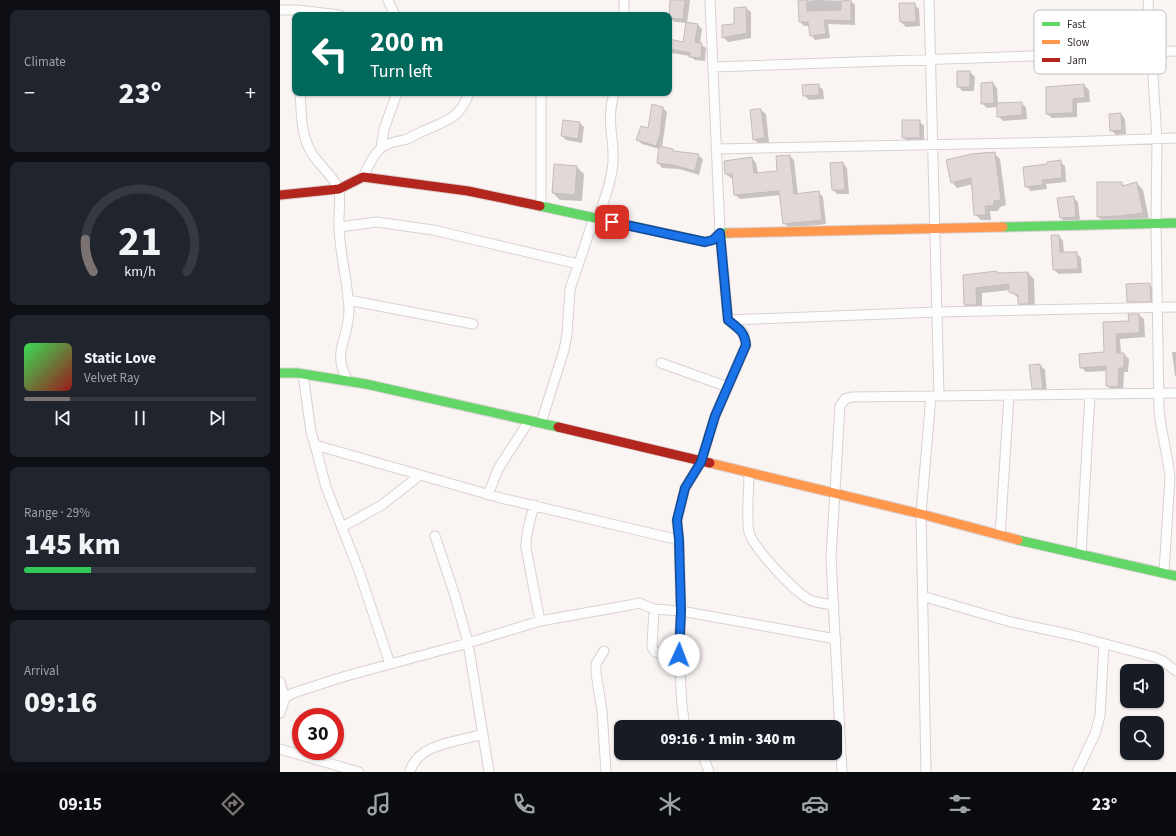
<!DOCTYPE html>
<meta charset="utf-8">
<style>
body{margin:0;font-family:"Source Sans 3",sans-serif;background:#20242c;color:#f1f3f6;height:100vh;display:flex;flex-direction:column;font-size:15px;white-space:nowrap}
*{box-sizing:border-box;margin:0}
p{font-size:13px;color:#9ea1a6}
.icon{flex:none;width:22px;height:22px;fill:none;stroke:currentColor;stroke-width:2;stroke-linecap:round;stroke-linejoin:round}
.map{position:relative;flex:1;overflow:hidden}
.details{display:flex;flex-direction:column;gap:10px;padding:10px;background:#0d0f14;width:280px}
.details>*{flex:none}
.hud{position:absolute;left:12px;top:12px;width:380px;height:84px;border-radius:8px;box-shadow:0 1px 3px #0004;background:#00695c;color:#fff;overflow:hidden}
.buttons{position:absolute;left:840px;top:664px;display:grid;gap:8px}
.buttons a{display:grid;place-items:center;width:44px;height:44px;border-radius:8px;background:#171b24;box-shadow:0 1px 3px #0004;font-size:20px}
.speed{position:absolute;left:12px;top:708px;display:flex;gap:8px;font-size:20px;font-weight:700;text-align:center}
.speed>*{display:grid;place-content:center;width:52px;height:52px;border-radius:50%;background:#171b24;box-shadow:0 1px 3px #0004;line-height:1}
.speed .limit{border:6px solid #d22;background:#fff;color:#111}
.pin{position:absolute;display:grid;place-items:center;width:34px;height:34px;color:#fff;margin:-17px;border-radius:8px;box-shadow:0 2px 6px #0006}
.me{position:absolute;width:44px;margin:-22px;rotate:2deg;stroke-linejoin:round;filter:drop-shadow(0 0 3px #0008)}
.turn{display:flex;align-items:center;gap:14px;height:84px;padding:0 12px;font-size:18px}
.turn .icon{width:52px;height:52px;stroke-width:2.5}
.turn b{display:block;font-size:28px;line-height:34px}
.big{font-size:30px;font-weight:800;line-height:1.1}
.details .card{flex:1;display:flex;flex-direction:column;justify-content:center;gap:6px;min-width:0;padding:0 14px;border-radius:8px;background:#20242c}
.details .dial{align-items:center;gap:0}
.dial svg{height:104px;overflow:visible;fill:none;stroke:#363941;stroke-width:7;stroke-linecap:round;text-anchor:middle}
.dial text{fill:#f1f3f6;stroke:none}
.song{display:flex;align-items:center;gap:12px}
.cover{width:48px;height:48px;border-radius:6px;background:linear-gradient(135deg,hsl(130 70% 55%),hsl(0 70% 35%))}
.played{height:4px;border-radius:2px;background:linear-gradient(90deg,#7b7272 20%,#363941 20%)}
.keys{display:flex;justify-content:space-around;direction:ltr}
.heat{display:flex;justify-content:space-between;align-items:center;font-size:22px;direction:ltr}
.charge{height:6px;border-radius:3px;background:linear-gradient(90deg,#34c759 29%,#363941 0)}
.trip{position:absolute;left:334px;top:720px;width:228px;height:40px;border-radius:8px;background:#171b24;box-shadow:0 1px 3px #0004;font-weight:800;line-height:40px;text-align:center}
.tabs{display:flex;height:64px;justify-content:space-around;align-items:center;background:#090b0e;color:#9ea1a6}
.tabs .icon{width:28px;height:28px}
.tabs .current{color:#7b7272}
.tabs b{font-size:18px;color:#f1f3f6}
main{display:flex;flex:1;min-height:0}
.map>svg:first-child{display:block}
.shadow{fill:#0003}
.building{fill:#e1d9d8;stroke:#c5bdbc}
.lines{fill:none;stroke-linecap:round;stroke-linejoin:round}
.street-casing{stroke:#dad1d1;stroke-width:11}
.fast-casing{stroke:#dad1d1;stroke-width:11}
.slow-casing{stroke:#dad1d1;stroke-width:11}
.jam-casing{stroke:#dad1d1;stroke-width:11}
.street{stroke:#fefdfd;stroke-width:9}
.fast{stroke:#63d668;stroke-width:9}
.slow{stroke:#ff974d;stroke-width:9}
.jam{stroke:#b3261e;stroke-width:9}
.route-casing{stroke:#114b97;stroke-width:10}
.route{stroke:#1a73e8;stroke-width:7}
.key{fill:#fff;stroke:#c3c0c0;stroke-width:1}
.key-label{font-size:11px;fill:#372c2c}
</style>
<main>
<section class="details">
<div class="card"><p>Climate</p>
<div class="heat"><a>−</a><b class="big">23°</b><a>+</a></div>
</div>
<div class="card dial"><svg viewBox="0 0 100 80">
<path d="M14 69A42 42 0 1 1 86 69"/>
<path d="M14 69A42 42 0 0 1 8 44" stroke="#7b7272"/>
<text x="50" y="56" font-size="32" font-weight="700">21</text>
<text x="50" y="72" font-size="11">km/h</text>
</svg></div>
<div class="card">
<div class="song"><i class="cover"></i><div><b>Static Love</b><p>Velvet Ray</p></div></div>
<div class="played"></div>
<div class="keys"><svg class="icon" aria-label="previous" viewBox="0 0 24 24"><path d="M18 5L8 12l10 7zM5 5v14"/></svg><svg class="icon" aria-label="pause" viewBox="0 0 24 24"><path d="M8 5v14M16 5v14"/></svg><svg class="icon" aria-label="next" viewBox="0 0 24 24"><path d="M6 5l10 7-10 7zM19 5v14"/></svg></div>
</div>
<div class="card"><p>Range · 29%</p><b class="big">145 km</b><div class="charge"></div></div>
<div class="card"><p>Arrival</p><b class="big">09:16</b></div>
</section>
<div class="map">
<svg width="896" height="772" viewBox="0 0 896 772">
<rect width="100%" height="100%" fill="#faf4f3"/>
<path class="shadow" d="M391,0h19l-3,23 11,2 4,4 -2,15 6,4 -1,13 -10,-1 -5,-4 -18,-3 -3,-3v-8l14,1 4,-20 -12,-1 -5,-4z
M538,0l33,1 4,4v20l-27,-1 2,14 -15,2 -4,-5 -1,-9h-6l-4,-4 -1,-21z
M634,4l5,5 1,17 -14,1 -5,-5z
M466,8l5,4v26l-23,4 -5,-5 12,-12v-16z
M690,72l5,5 -1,14h-12l-4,-5z
M713,83l4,5 1,16 23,-1 5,4 1,12 -24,2 -5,-5v-9l-11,1 -5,-5z
M538,85l5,5 1,9 -15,1 -5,-5z
M804,85l5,5 1,12 -13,1v14l-25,1 -5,-4z
M382,107l5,5 -5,36 11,2 2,2 23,3 5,4 -4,16 -20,-6 -17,-1 -4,-5 1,-14 -17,-5 -4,-4 11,-11z
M481,110l5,4 3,29 -10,1 -5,-5z
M841,114l4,5 1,15 -10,1 -5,-5z
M639,121l5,5v16h-16l-5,-5z
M300,123l4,4 -2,16 -16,-3 -4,-4z
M714,153l6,6 6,46 -6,2 -2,4h-8l1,9h-10l-6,-6 -2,-30 -16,4 -5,-6z
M510,156l4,4 4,35 20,-3 5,5 3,27 -37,4 -5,-5 -3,-28 -41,4 -5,-4 -1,-17h-3l-5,-4 26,-16 4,5 2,10 20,-1z
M780,162l5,4 1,16 -20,2 1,5 -16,2 -5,-5 22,-21z
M563,163l4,5 2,26h-12l-4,-4z
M297,167l7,7 -2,27 -22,-1 -7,-7z
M841,183l4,3 12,-3 6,7 6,29 -45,4 -6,-7z
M793,197l5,5 2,19 -15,1 -5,-5z
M779,236l4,5 1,12h12l5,5 1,15 -23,1 -5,-4z
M717,272l1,2 30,-1 6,6 1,31h-10l-6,-6v-5l-9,-9 -28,3v18h-11l-6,-6 -1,-29z
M869,284l5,4 1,18h-23l-4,-5z
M859,315l5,4 1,18 -25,2 1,15h3l5,5 -1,13h-4l-1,19 -11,-1 -5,-4v-15l-21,1 -5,-5 24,-14 -1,-30 26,-1z
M892,352h4v25l-1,-1z
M760,365l5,5 2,23h-10l-5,-5z"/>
<path class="building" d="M390,0h15l-2,19 -14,-1z
M518,0h9v11l34,-1v-9l10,-1v21l-27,-1 2,14 -16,2 -2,-14h-9z
M619,3h16l1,19h-16z
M466,7l1,26 -25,5v-13l12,-1v-16z
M406,22l12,2 -3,18 7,1 -1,15 -12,-1 1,-4 -21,-4v-10l14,3z
M677,71h13v16h-13z
M713,82l1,21 -13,1v-21z
M539,84v11l-16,1 -1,-11z
M804,84l1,14 -12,1v14l-27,1v-27z
M742,102v13l-25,2v-14z
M372,104l11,3 -3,28 -4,11 -20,-6 5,-14 7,2z
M475,109h6l4,29 -12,2 -3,-30z
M841,113l1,17 -12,1 -1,-17z
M283,120l17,2 -2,17 -17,-3z
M622,120h18v18h-18z
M379,146l14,3v2l26,3 -4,17 -22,-6 -16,-2z
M715,152l6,48 -7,1 -1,5h-8l1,9h-12l-3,-37 -20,5 -5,-23 25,-6z
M510,155l4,39 25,-3 3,29 -39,4 -4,-33 -45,4 -2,-21h-7l-1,-13 28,-4 2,16 23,-2 -1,-15z
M781,160l1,18 -20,2 1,5 -18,2 -2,-20 24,-3v-2z
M563,162l2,28h-13l-2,-27z
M274,164l23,2 -2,29 -23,-2z
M817,182h25v4l15,-4 6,31 -24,3 -22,1z
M794,196l2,21 -16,1 -3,-20z
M771,235h8l1,17h17l1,17 -25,1z
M717,271v2l31,-1 1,32h-11v-9l-9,-3v-8l-33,4 1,17h-13l-1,-30z
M870,283l1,19h-24l-1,-18z
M848,314h11l1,19 -24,1 1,19h7v15h-5l-1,19 -12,-1v-20l-26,2 -1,-14 25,-2 -1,-30 26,-1z
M760,364l3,25h-11l-3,-24z"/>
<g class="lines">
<defs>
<path id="street" d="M108,0l7,15
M344,0v15
M649,0l10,396
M868,0l9,139 -1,85 3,186c2,23 9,45 11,68l-6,94
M0,10h17l43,5
M433,67l463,-16
M20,93c2,22 0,39 11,59 6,11 27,29 28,39 2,13 -1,25 0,37 1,27 9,54 10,82 0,30 -19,43 0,72
M101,148l3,-19 13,-36
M436,149l351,-7 109,-4
M83,177c5,-10 9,-21 18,-29 8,-7 17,-6 26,-9 5,-2 9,-5 14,-7 23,-11 38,-11 48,-39
M261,206v-113
M318,219c6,-19 14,-38 15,-58 1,-26 -7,-40 1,-68
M59,227l38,-5 56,8 145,34
M68,300l125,24
M448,320l209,-8 239,-5
M381,363l67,24
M23,374l8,58 4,13 186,53 178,42
M261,423l23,-73 3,-16 3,-45 24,-71
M35,445l11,42 33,84 31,93
M469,473c0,16 -3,45 0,59 4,16 46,60 61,68 6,3 17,4 24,5
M208,495l10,-26 31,-48
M254,505c-3,14 -9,29 -8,43l14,73
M62,527l40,-22 38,-30
M155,536l20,60 13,47 21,129
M720,536l9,-141
M801,554l9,-160
M642,596l89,26 61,13 82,22 9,4 13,10
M374,609l27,2 155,28
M324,651l-8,13v9l6,38 4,61
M0,682l5,16
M0,713l5,-15 8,-5 53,-17 122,-33 72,-22 90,-16 9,-2 15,6 -2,38 3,5 13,4 11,-1
M405,727l-3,-21 -3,-51 2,-44 -2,-71 -2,-19 8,-33 16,-26 14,-46 31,-71 -3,-13 -15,-12 -8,-87 -10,-233
M0,749l79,23
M422,753l7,19
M130,772c7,-29 49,-30 73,-38
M562,772l-11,-214 9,-152 5,-7 6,-2 325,-4
M646,772l-5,-258 10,-118
M797,772l18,-38 5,-18 4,-72"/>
<path id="fast" d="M260,206l165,36 8,-2 7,-7h9
M723,227l173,-4
M0,373h17l69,11 192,43
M738,540l158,36"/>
<path id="slow" d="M449,233l274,-6
M430,463l211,51 97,26"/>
<path id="jam" d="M0,195l59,-6 24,-12 105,14 72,15
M278,427l152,36"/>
</defs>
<use href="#street" class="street-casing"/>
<use href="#fast" class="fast-casing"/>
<use href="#slow" class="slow-casing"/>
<use href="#jam" class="jam-casing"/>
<use href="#street" class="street"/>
<use href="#fast" class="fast"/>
<use href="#slow" class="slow"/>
<use href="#jam" class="jam"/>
</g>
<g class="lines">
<defs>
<path id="route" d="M332,222l93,20 8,-2 7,-7 8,87c10,8 17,12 18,25l-31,71 -14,46 -16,26 -8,32 2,20 2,71 -2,44"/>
</defs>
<use href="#route" class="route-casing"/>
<use href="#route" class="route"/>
</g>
<rect x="754" y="10" width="132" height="64" rx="6" class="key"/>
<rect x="762" y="22" width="18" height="4" fill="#63d668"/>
<rect x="762" y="40" width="18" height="4" fill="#ff974d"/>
<rect x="762" y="58" width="18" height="4" fill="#b3261e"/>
<g class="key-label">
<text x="787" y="28">Fast</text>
<text x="787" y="46">Slow</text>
<text x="787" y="64">Jam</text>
</g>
</svg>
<div class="buttons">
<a><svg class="icon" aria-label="sound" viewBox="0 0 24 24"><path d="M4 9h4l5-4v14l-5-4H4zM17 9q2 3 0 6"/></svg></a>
<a><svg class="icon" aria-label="search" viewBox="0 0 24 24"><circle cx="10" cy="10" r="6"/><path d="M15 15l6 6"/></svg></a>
</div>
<div class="speed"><div class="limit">30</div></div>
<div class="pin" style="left:332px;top:222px;background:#d93025"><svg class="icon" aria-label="arrive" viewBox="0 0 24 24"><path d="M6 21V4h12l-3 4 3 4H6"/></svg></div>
<svg class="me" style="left:399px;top:655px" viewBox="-20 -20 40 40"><circle r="19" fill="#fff"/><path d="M0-13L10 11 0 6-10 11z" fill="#1a73e8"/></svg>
<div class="trip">09:16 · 1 min · 340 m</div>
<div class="hud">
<div class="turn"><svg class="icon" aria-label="left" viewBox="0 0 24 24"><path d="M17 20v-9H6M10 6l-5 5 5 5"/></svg><div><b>200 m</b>Turn left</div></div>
</div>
</div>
</main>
<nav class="tabs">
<b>09:15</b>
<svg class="icon current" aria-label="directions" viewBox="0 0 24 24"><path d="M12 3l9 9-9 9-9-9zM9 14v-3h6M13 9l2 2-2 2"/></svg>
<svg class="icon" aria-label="music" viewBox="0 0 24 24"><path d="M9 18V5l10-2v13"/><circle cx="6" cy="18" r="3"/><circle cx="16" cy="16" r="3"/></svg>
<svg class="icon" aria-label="phone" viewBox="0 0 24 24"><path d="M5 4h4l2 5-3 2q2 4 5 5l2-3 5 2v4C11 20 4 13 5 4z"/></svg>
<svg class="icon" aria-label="climate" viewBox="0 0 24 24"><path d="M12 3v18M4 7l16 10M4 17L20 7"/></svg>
<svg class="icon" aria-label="car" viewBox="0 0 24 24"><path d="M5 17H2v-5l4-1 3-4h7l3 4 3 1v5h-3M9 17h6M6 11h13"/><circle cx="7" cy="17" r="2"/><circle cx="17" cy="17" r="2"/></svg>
<svg class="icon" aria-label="filters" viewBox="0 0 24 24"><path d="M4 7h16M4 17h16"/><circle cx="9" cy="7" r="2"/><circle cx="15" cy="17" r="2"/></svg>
<b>23°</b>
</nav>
